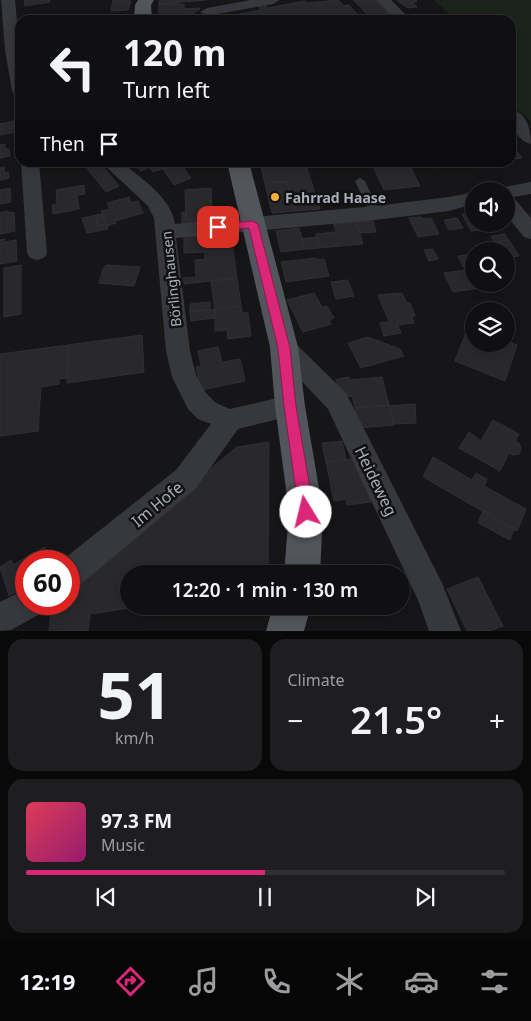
<!DOCTYPE html>
<meta charset="utf-8">
<style>
body{margin:0;font-family:"Noto Sans",sans-serif;background:#1e1e20;color:#f1f3f6;height:100vh;display:flex;flex-direction:column;font-size:19px;white-space:nowrap}
*{box-sizing:border-box;margin:0}
p{font-size:16px;color:#9c9d9f}
.icon{flex:none;width:28px;height:28px;fill:none;stroke:currentColor;stroke-width:2;stroke-linecap:round;stroke-linejoin:round}
.map{position:relative;height:631px;overflow:hidden}
.panel{display:flex;flex-direction:column;gap:8px;padding:8px;background:#09090a;flex:1}
.panel>*{flex:none}
.hud{position:absolute;left:15px;top:15px;width:501px;height:152px;border-radius:15px;box-shadow:0 2px 12px #0003,0 0 0 1px #303032;background:#101012;color:#f1f3f6;overflow:hidden}
.fabs{position:absolute;left:465px;top:182px;display:grid;gap:10px}
.fabs a{display:grid;place-items:center;width:50px;height:50px;border-radius:50%;background:#101012;box-shadow:0 2px 12px #0003,0 0 0 1px #303032;font-size:25px}
.speed{position:absolute;left:15px;top:550px;display:flex;gap:10px;font-size:25px;font-weight:700;text-align:center}
.speed>*{display:grid;place-content:center;width:65px;height:65px;border-radius:50%;background:#101012;box-shadow:0 2px 12px #0003,0 0 0 1px #303032;line-height:1}
.speed .limit{border:8px solid #d22;background:#fff;color:#111}
.pin{position:absolute;display:grid;place-items:center;width:42px;height:42px;color:#fff;margin:-21px;border-radius:10px;box-shadow:0 2px 8px #0006}
.me{position:absolute;width:55px;margin:-28px;rotate:351deg;stroke-linejoin:round;filter:drop-shadow(0 0 4px #0008)}
.turn{display:flex;align-items:center;gap:18px;height:105px;padding:0 25px;font-size:22px}
.turn .icon{width:65px;height:65px;stroke-width:2.5}
.turn b{display:block;font-size:35px;line-height:42px}
.then{display:flex;align-items:center;height:48px;padding:0 25px;background:#0003;gap:10px;font-size:19px}
.big{font-size:38px;font-weight:600;line-height:1.1}
.panel .tile{flex:1;display:flex;flex-direction:column;justify-content:center;gap:8px;min-width:0;padding:0 18px;border-radius:15px;background:#1e1e20}
.panel .dial{align-items:center;gap:0}
.dial b{font-size:65px;line-height:1}
.song{display:flex;align-items:center;gap:15px}
.cover{width:60px;height:60px;border-radius:8px;background:linear-gradient(135deg,hsl(350 70% 55%),hsl(320 70% 35%))}
.played{height:5px;border-radius:2px;background:linear-gradient(90deg,#db2777 50%,#303032 50%)}
.keys{display:flex;justify-content:space-around;direction:ltr}
.heat{display:flex;justify-content:space-between;align-items:center;font-size:28px;direction:ltr}
.panel .tiles{flex:1;display:grid;gap:8px;grid-template-columns:1fr 1fr}
.tile:last-child{grid-column:span 2}
.trip{position:absolute;left:120px;top:565px;width:290px;height:50px;border-radius:25px;background:#101012;box-shadow:0 2px 12px #0003,0 0 0 1px #303032;font-weight:600;line-height:50px;text-align:center}
.dock{display:flex;height:80px;justify-content:space-around;align-items:center;background:#060607;color:#9c9d9f}
.dock .icon{width:35px;height:35px}
.dock .selected{color:#db2777}
.dock b{font-size:22px;color:#f1f3f6}
.map>svg:first-child{display:block}
.green{fill:#1c231d}
.building{fill:#29292c;stroke:#303034}
.lines{fill:none;stroke-linecap:round;stroke-linejoin:round}
.path{stroke:#3d3f44;stroke-width:2;stroke-dasharray:2 2.5;stroke-linecap:butt}
.service{fill:#37383d;fill-rule:evenodd}
.minor{fill:#37383d;fill-rule:evenodd}
.primary{fill:#53555c;fill-rule:evenodd}
.route{fill:#db2777;stroke:#8e194d}
.poi-dot{fill:#f2b134;stroke:#111113;stroke-width:2}
.labels{text-anchor:middle;dominant-baseline:central;stroke-width:5;stroke-linejoin:round;paint-order:stroke}
.poi-label{font-size:14px;font-weight:bold;fill:#a8adb8;stroke:#111113;text-anchor:start}
.street-label{font-size:14px;fill:#a8adb8;stroke:#111113}
.near-street-label{font-size:16px;fill:#a8adb8;stroke:#111113}
</style>
<div class="map">
<svg width="531" height="631" viewBox="0 0 531 631">
<rect width="100%" height="100%" fill="#161618"/>
<path class="green" d="M434,0h97v122l-20,-18v-84h-55z"/>
<path class="building" d="M24,0h25l1,2 -25,4z
M113,0l18,1 -3,9 -17,1z
M160,0h47l-48,4z
M253,0h8l7,8 37,-7 2,2 31,-3 6,6 5,-1 14,15h-155l53,-10z
M353,0h22l18,17 -20,3z
M397,0h19l1,1 -4,2 4,4 -9,1z
M179,3v2l5,-1v5l16,-1 -1,2 -5,1 1,3 -36,2v-12z
M127,14l1,6h-15l-1,-4z
M14,121l2,11 -16,3v-11z
M511,143l11,15 -11,1z
M5,144v5h4l1,7 -10,2v-13z
M96,162h3l20,24 -13,6 -20,-25z
M133,162h27l-19,9z
M297,162h8l15,47 -24,2 -9,-29 -22,1 -4,-16z
M371,162h37l12,24 -36,4z
M434,162h47l-44,6z
M180,163l11,15 -17,7 -11,-16z
M162,164l3,4 -12,4 -3,-4z
M4,167v6l4,-1 1,6 -9,2v-12z
M282,181l5,1 9,29 -24,2 -7,-30z
M84,185l1,9 -8,1 2,14 -26,5 -1,-9 5,-1 -1,-14z
M10,188l1,14 -11,2v-14z
M211,188l1,25 16,-1v10l-32,3v-5h-10l-1,-30z
M129,197l2,6 7,-2 5,12 -28,8 1,2 -9,3 -6,-15 9,-2 -3,-6z
M8,211l1,2 5,-1 1,19 -15,3v-21z
M182,212h4v8h9l1,5 -14,1z
M474,212v12h16l3,4 -22,3 -9,-17z
M102,214l1,2 -7,2 3,8 7,-2 2,5 -21,4 -5,-15z
M103,216l3,8 -7,2 -3,-8z
M421,217l1,2 9,-1 8,16 -21,3 -9,-19z
M457,218l6,10 -14,2 -5,-10z
M373,221l3,11 -16,1 -4,-11z
M356,222l7,22 -44,4 -3,-14 20,-2 -2,-8z
M299,228l6,21 -24,3 -5,-21z
M225,232l2,19 -43,2v-19z
M505,234l3,6 -14,2 -3,-6z
M317,237l2,11 -14,1 -3,-10z
M5,239v3l11,-2 1,21 -17,3v-24z
M509,240l10,16 -13,2v-7h-9l-2,-3 4,-1 -3,-5z
M227,249h6l4,29 -53,6 -1,-6 13,-1 -1,-17 10,-1v-7l22,-1z
M433,249l5,10 -9,2 -5,-11z
M474,254v15l-9,1 -7,-14z
M316,258v2l8,-1 5,17 -43,6 -5,-20z
M21,265v49l-17,3v-49z
M106,265l34,2 -6,19 -35,-3 4,-14z
M474,269v15h11l2,3 -34,5 -9,-19z
M237,278l4,28 -26,3 -4,-28z
M348,280l6,16 -18,3 -5,-17z
M314,293l8,14 5,-1 7,12 -5,2 2,4 -28,8 -16,-32z
M402,293l5,10h3l5,13h-3l2,7 -16,2 3,8 -17,3 -4,-13 9,-1 -11,-27z
M210,302v7l-20,3v-8z
M241,306l1,7h6l3,23 -23,3 -1,-9 -12,1v-22z
M215,309l-1,9 -23,3 -1,-9z
M468,327l6,2v15h32v-3l11,4 -12,36 -50,-20z
M142,335l2,37 -77,11 1,-38z
M368,337l32,12 4,7 -43,12 -13,-25z
M68,345l-1,33 -8,1v5l-18,3 -3,44 -38,5v-82z
M218,347l4,15 18,-3 5,22 -44,9 -5,-23 5,-1 -3,-15z
M349,377l1,3 32,-3 7,28 -34,3 -3,-12 -8,1 -8,-16 1,-2z
M415,404l1,19 -23,1 -4,-18z
M389,405l5,20 -34,3 -5,-20z
M493,420l26,14 -4,8 4,1 2,6 -2,5 -6,1 -4,-2 -9,18 -41,-23 10,-16 12,9z
M342,441l4,19 -20,2 -4,-19z
M269,442l-1,132h-139l1,34 -40,6 -2,17h-39l3,-27h17v-20l168,-137z
M433,457l39,23 4,-7 11,6 -3,7 42,23 -9,22 -94,-54z
M360,458l11,44 -24,3 -1,-6 -12,2 -8,-39z
M483,511l31,18 -4,11 -32,-17z
M45,547l5,14h-17l-3,-6z
M30,555l3,6h-7v25l-17,10 -9,-29 11,-7 2,5z
M478,577l25,49 -14,5h-22l-20,-42z"/>
<g class="lines">
<path class="path" d="M160,17l31,-1"/>
<path class="service" d="M360,178l5,3 15,32 -2,2 -3,1 -5,-3 -15,-32z"/>
<path class="minor" d="M1,0h14l5,53v43l-6,-2 -2,-3 -7,-41z
M251,0h29l-7,4 -66,12 -7,-4 7,-4z
M376,0h15l20,20h-15z
M511,109c16,4 20,21 20,35 -16,-4 -20,-21 -20,-35z
M21,162h18l8,91 -3,5 -7,2 -7,-2 -3,-5z
M101,162h21c19,17 49,35 53,62l200,-18 74,-9 25,-5v12l-25,7 -74,9 -199,18 14,113 6,24 10,18 10,10 14,6 60,-14 9,3 4,8 -4,8 -61,15 -42,59 -116,97 -11,4v-28h-8l115,-91 35,-46 -13,-5 -10,-10 -16,-32 -6,-26 -12,-133 -6,-12z
M531,182v12l-18,3 18,21v21l-7,-2 -18,-22v-24h-9l2,-3z
M284,337l8,3 54,53 96,190 19,48h-32l-11,-31 -90,-191 -52,-55 -4,-7 4,-7z
M26,589v15h16l-4,11 -27,15 -11,1v-29z"/>
<path class="primary" d="M138,0h16l-3,5 1,15h-18l1,-15z
M227,162h22l49,185 7,59 18,106 -3,62h-36l5,-62 -14,-106 -5,-59z
M273,606h38l-7,25h-38z"/>
</g>
<path class="route" d="M253,221l5,3 32,124 6,58 18,106 -2,5 -6,2 -5,-2 -2,-5 -15,-106 -6,-58 -29,-120 -31,3 -5,-4 5,-3z"/>
<circle class="poi-dot" cx="275" cy="197" r="5"/>
<g class="labels">
<g class="poi-label">
<text x="285" y="197">Fahrrad Haase</text>
</g>
<g class="street-label">
<text transform="translate(171 279) rotate(-96)">Börlinghausen</text>
</g>
<g class="near-street-label">
<text transform="translate(376 481) rotate(64)">Heideweg</text>
<text transform="translate(157 504) rotate(-40)">Im Hofe</text>
</g>
</g>
</svg>
<div class="fabs">
<a><svg class="icon" aria-label="sound" viewBox="0 0 24 24"><path d="M4 9h4l5-4v14l-5-4H4zM17 9q2 3 0 6"/></svg></a>
<a><svg class="icon" aria-label="search" viewBox="0 0 24 24"><circle cx="10" cy="10" r="6"/><path d="M15 15l6 6"/></svg></a>
<a><svg class="icon" aria-label="layers" viewBox="0 0 24 24"><path d="M12 4l9 5-9 5-9-5zM3 14l9 5 9-5"/></svg></a>
</div>
<div class="speed"><div class="limit">60</div></div>
<div class="pin" style="left:218px;top:227px;background:#d93025"><svg class="icon" aria-label="arrive" viewBox="0 0 24 24"><path d="M6 21V4h12l-3 4 3 4H6"/></svg></div>
<svg class="me" style="left:306px;top:512px" viewBox="-20 -20 40 40"><circle r="19" fill="#fff"/><path d="M0-13L10 11 0 6-10 11z" fill="#db2777"/></svg>
<div class="trip">12:20 · 1 min · 130 m</div>
<div class="hud">
<div class="turn"><svg class="icon" aria-label="left" viewBox="0 0 24 24"><path d="M17 20v-9H6M10 6l-5 5 5 5"/></svg><div><b>120 m</b>Turn left</div></div>
<div class="then">Then<svg class="icon" aria-label="arrive" viewBox="0 0 24 24"><path d="M6 21V4h12l-3 4 3 4H6"/></svg></div>
</div>
</div>
<section class="panel">
<div class="tiles">
<div class="tile dial"><b>51</b><p>km/h</p></div>
<div class="tile"><p>Climate</p>
<div class="heat"><a>−</a><b class="big">21.5°</b><a>+</a></div>
</div>
<div class="tile">
<div class="song"><i class="cover"></i><div><b>97.3 FM</b><p>Music</p></div></div>
<div class="played"></div>
<div class="keys"><svg class="icon" aria-label="previous" viewBox="0 0 24 24"><path d="M18 5L8 12l10 7zM5 5v14"/></svg><svg class="icon" aria-label="pause" viewBox="0 0 24 24"><path d="M8 5v14M16 5v14"/></svg><svg class="icon" aria-label="next" viewBox="0 0 24 24"><path d="M6 5l10 7-10 7zM19 5v14"/></svg></div>
</div>
</div>
</section>
<nav class="dock">
<b>12:19</b>
<svg class="icon selected" aria-label="directions" viewBox="0 0 24 24"><path d="M12 3l9 9-9 9-9-9zM9 14v-3h6M13 9l2 2-2 2"/></svg>
<svg class="icon" aria-label="music" viewBox="0 0 24 24"><path d="M9 18V5l10-2v13"/><circle cx="6" cy="18" r="3"/><circle cx="16" cy="16" r="3"/></svg>
<svg class="icon" aria-label="phone" viewBox="0 0 24 24"><path d="M5 4h4l2 5-3 2q2 4 5 5l2-3 5 2v4C11 20 4 13 5 4z"/></svg>
<svg class="icon" aria-label="climate" viewBox="0 0 24 24"><path d="M12 3v18M4 7l16 10M4 17L20 7"/></svg>
<svg class="icon" aria-label="car" viewBox="0 0 24 24"><path d="M5 17H2v-5l4-1 3-4h7l3 4 3 1v5h-3M9 17h6M6 11h13"/><circle cx="7" cy="17" r="2"/><circle cx="17" cy="17" r="2"/></svg>
<svg class="icon" aria-label="filters" viewBox="0 0 24 24"><path d="M4 7h16M4 17h16"/><circle cx="9" cy="7" r="2"/><circle cx="15" cy="17" r="2"/></svg>
</nav>
